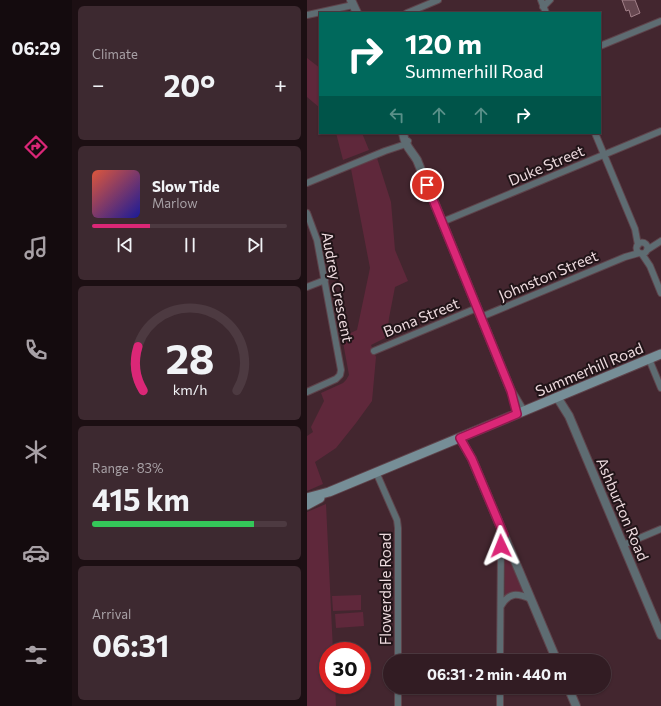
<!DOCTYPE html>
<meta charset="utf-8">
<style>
body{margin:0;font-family:Commissioner,sans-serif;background:#3d2930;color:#f1f3f6;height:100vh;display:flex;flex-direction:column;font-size:15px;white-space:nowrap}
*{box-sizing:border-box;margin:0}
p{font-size:13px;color:#a8a1a6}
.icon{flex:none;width:22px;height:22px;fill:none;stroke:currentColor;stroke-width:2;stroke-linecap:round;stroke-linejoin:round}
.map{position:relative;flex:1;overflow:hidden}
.panel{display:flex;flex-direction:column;gap:6px;padding:6px;background:#1c0f13;width:235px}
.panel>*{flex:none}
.guide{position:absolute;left:12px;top:12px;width:282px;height:122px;border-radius:0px;box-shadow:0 1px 3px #0004,0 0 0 1px #4d3a41;background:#00695c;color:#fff;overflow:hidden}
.speed{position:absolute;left:12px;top:642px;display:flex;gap:8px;font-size:20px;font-weight:700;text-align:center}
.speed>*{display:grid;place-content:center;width:52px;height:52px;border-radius:50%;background:#321c23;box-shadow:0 1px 3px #0004,0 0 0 1px #4d3a41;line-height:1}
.speed .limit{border:6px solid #d22;background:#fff;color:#111}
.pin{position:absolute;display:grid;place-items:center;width:34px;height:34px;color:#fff;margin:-17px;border:2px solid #fff;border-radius:50%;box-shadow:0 1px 4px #0007}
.me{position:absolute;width:44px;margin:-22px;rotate:358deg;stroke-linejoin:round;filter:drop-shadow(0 0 3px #0008)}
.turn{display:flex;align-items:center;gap:14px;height:84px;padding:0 20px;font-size:18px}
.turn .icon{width:52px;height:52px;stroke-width:2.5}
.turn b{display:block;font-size:28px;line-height:34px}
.lanes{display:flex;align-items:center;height:38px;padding:0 20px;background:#0003;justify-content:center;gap:20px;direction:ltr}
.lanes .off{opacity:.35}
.big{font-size:30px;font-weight:700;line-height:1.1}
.panel .tile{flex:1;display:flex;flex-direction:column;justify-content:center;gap:6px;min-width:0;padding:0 14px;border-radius:6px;background:#3d2930}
.panel .dial{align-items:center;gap:0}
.dial svg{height:104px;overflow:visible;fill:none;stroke:#4d3a41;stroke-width:7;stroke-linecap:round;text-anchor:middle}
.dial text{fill:#f1f3f6;stroke:none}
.song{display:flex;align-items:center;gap:12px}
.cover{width:48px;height:48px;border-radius:6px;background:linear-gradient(135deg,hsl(10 70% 55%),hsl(240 70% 35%))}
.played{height:4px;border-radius:2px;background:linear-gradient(90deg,#db2777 30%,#4d3a41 30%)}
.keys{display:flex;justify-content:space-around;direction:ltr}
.heat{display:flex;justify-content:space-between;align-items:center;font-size:22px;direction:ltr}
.charge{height:6px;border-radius:3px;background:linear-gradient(90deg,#34c759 83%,#4d3a41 0)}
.trip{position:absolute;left:76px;top:654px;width:228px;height:40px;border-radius:20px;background:#321c23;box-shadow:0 1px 3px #0004,0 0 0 1px #4d3a41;font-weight:700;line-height:40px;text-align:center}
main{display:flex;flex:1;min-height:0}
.menu{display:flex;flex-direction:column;width:72px;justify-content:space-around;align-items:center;background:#140b0e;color:#a8a1a6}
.menu .icon{width:28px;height:28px}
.menu .current{color:#db2777}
.menu b{font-size:18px;color:#f1f3f6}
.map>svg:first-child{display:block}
.green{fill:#5f283b}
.building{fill:#664750;stroke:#a3818a}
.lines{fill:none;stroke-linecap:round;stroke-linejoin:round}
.minor-casing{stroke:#5e434b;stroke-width:8}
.tertiary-casing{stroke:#5e434b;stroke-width:10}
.secondary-casing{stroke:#5e434b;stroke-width:11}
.minor{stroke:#5e6c72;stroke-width:6}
.tertiary{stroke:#5e6c72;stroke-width:8}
.secondary{stroke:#768e97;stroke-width:9}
.route-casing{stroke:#8e194d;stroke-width:10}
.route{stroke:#db2777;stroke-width:7}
.labels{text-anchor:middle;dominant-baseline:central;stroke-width:4;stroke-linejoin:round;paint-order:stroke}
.street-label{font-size:15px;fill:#eddade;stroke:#211418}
</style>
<main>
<nav class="menu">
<b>06:29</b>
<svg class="icon current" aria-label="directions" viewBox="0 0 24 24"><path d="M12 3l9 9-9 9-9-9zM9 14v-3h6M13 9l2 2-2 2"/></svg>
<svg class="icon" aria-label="music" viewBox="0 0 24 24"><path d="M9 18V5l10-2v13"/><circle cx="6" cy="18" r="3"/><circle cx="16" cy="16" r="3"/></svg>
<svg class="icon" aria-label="phone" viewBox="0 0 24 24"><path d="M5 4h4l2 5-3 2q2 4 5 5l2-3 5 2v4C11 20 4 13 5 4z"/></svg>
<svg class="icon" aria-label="climate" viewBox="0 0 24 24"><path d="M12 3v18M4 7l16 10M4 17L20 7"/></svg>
<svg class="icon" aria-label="car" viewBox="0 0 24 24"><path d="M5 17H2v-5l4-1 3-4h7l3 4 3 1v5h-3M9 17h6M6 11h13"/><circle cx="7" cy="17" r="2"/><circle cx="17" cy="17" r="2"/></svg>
<svg class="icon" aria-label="filters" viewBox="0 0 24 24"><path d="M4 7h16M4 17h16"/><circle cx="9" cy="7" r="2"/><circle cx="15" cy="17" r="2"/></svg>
</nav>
<section class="panel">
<div class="tile"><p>Climate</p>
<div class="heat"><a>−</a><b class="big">20°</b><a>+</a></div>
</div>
<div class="tile">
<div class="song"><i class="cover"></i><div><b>Slow Tide</b><p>Marlow</p></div></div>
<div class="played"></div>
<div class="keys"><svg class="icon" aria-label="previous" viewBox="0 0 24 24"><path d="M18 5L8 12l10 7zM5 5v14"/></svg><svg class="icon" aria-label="pause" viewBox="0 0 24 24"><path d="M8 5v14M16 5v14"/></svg><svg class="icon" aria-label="next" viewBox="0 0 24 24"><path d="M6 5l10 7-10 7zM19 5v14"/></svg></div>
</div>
<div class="tile dial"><svg viewBox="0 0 100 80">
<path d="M14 69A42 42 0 1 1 86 69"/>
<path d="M14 69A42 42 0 0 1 10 35" stroke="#db2777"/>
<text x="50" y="56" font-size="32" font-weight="700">28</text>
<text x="50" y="72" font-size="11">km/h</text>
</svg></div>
<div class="tile"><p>Range · 83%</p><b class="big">415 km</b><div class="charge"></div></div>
<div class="tile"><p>Arrival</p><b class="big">06:31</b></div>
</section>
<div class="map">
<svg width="354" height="706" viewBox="0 0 354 706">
<rect width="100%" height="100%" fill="#43262f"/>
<path class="green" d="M0,58l13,10v40l-13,-11z
M29,133h26l7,17 -26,10z
M70,158l14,44 4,48 13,31 -13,6 -6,31 -2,19 -16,8 5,12 -4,44 -16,22 -20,25 -21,14 8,22 -16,7v-55l6,-4 -2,-5 13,-26 -3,-8 22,-10 3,-3 3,-5 -7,-38 15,-7 13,-62 -19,-99z
M19,504l7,147h-5v34h7l1,21h-29v-194z
M198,551h2l17,40 -11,1 -8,4z
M54,595v15l-28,1 -1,-15z
M56,612l1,14 -28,2 -1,-14z"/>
<path class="building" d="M315,0h13l5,13 -9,4 -2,-7 -3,1z"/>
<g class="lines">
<defs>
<path id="minor" d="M234,0l5,13
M236,7l7,-7
M100,13l31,-13
M0,15l46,-10
M293,46l61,-25
M288,133l40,96 3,16
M0,183l78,-32 21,-7 2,-3
M0,213l10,27 24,130 -1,5 -4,4 -29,13
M135,222l219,-91
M329.5 248a5.5 5.5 0 1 1 11 0a5.5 5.5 0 1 1-11 0Z
M340,250l14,-9
M335,254l8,12 11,27
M0,287l18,-7
M174,317l144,-60 14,-4
M67,351l103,-43
M342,359l12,29
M69,472l21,48 1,8v133
M316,545l38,-16
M194,606c8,-14 16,-13 30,-7
M193,661l1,-115v-5l3,-6
M91,706v-19
M193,706v-19"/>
<path id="tertiary" d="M44,0l6,13
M96,133c2,13 7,16 14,27l94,231 12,20
M250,397l12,19 92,219
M153,438l12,21 85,202
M261,687l8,19"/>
<path id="secondary" d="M0,498l22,-6 332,-138
M0,505l13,-7"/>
</defs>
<use href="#minor" class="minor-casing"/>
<use href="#tertiary" class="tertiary-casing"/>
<use href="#secondary" class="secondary-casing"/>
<use href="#minor" class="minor"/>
<use href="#tertiary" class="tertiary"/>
<use href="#secondary" class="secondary"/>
</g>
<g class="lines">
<defs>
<path id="route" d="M120,185l84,206 6,23 -57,24 12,21 32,76 -3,6v5"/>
</defs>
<use href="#route" class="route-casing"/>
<use href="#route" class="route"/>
</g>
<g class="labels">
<g class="street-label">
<text transform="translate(239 165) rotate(-23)">Duke Street</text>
<text transform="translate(241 275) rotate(-23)">Johnston Street</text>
<text transform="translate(31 287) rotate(79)">Audrey Crescent</text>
<text transform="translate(114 317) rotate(-22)">Bona Street</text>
<text transform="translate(282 369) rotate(-23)">Summerhill Road</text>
<text transform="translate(316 509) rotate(67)">Ashburton Road</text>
<text transform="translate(78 589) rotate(-90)">Flowerdale Road</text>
</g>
</g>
</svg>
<div class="speed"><div class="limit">30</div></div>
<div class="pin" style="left:120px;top:185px;background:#d93025"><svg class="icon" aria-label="arrive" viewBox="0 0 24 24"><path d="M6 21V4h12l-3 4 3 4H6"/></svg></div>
<svg class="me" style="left:194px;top:546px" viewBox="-20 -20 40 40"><path d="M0-17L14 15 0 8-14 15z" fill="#db2777" stroke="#fff" stroke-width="4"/></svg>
<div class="trip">06:31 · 2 min · 440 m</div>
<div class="guide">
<div class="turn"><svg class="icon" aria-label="right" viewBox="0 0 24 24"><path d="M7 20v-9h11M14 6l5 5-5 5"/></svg><div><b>120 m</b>Summerhill Road</div></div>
<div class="lanes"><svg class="icon off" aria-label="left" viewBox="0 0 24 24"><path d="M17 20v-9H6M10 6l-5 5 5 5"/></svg><svg class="icon off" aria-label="ahead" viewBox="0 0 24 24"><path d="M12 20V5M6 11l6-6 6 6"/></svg><svg class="icon off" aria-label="ahead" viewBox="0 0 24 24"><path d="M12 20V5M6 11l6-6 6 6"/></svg><svg class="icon" aria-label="right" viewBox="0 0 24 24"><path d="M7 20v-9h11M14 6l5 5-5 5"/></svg></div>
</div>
</div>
</main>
